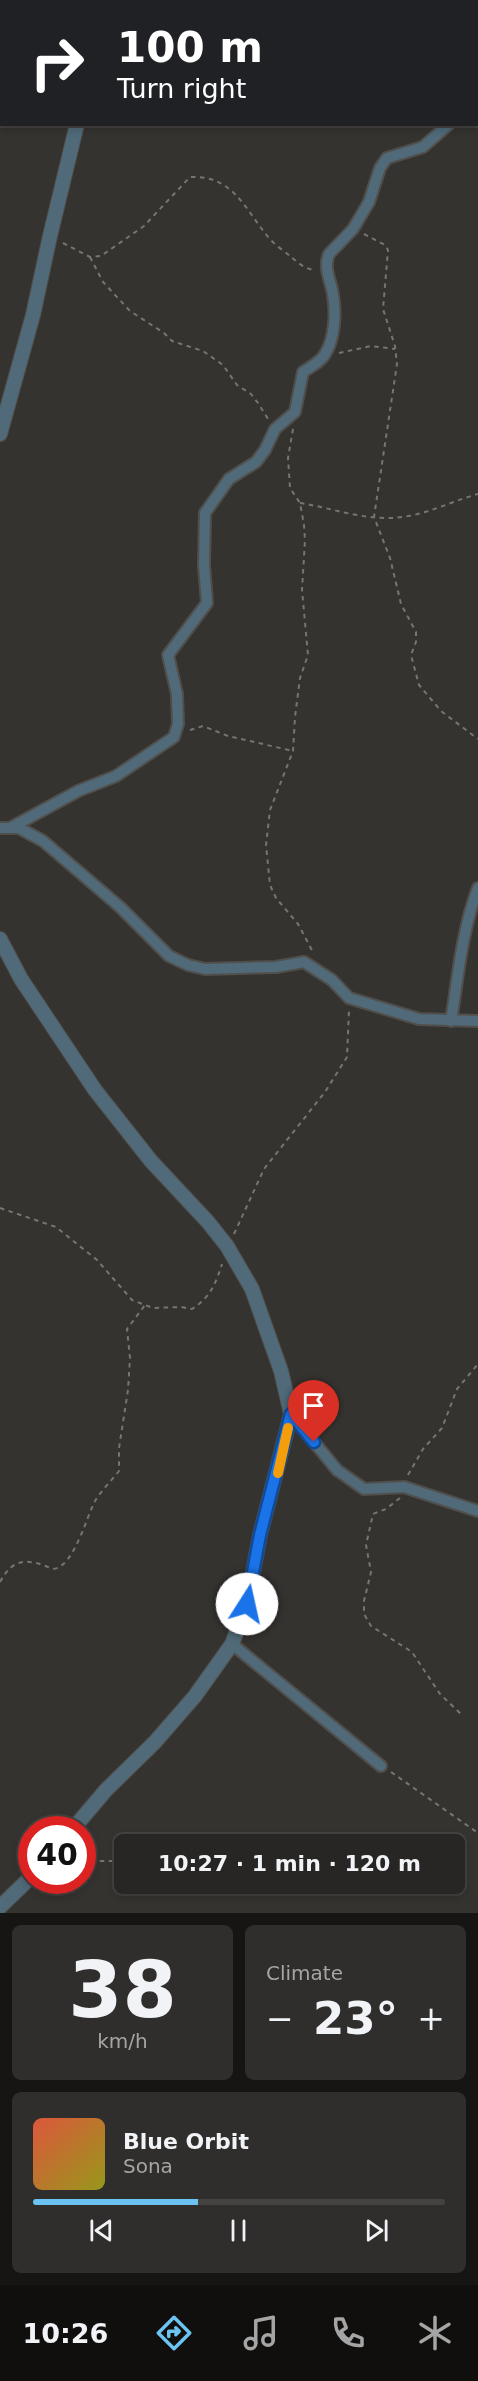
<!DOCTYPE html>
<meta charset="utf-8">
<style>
body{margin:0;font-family:"DejaVu Sans",sans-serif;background:#302e2c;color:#f1f3f6;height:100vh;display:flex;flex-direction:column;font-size:22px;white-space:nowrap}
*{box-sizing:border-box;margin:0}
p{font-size:20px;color:#a5a5a6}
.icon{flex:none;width:33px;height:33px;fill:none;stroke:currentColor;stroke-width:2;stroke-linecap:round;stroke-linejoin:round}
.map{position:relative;height:1913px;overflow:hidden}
.details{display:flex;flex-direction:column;gap:12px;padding:12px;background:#161514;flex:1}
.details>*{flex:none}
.top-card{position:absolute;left:0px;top:0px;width:478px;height:126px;box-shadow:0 3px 9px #0003,0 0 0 2px #444341;background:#202124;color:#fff;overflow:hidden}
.speed{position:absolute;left:18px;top:1816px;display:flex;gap:12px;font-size:30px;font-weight:700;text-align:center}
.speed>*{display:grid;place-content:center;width:78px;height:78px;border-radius:50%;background:#282624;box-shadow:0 3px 9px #0003,0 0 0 2px #444341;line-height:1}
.speed .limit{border:9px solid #d22;background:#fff;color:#111}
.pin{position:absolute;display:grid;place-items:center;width:51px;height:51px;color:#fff;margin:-62px -26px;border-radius:50% 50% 50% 0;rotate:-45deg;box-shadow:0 0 6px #0007}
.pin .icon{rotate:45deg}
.me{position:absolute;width:66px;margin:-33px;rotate:10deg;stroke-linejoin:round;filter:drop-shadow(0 0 4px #0008)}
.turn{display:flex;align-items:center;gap:21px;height:126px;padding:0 18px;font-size:27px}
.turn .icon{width:78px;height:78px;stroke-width:2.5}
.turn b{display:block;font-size:42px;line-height:51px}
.big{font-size:45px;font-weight:700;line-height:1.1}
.details .card{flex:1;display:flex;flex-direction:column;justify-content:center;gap:9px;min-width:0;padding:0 21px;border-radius:9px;background:#302e2c}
.details .dial{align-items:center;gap:0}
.dial b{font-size:78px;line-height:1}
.song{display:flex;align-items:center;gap:18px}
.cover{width:72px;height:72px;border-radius:9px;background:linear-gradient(135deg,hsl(10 70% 55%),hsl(60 70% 35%))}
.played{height:6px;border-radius:3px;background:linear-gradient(90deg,#6bc3f2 40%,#444341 40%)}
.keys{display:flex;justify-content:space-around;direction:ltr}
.heat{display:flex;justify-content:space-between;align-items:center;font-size:33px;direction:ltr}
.details .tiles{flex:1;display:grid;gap:12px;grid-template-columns:1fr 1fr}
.card:last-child{grid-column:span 2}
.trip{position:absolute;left:114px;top:1834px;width:351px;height:60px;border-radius:9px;background:#282624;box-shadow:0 3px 9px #0003,0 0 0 2px #444341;font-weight:700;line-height:60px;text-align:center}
.dock{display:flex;height:96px;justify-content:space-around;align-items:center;background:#100f0e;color:#a5a5a6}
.dock .icon{width:42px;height:42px}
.dock .active{color:#6bc3f2}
.dock b{font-size:27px;color:#f1f3f6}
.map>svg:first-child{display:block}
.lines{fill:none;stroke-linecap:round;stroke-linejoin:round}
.minor-casing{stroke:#514f4c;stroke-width:14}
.tertiary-casing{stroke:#514f4c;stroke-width:16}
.path{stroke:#777572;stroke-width:2;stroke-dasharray:4.5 4.5;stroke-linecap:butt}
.minor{stroke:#506a79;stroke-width:10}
.tertiary{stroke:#506a79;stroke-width:14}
.route-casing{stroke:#114b97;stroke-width:15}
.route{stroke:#1a73e8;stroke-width:10}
.slow{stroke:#f59e0b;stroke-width:10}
</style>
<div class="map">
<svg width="478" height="1913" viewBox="0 0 478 1913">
<rect width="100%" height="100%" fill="#353330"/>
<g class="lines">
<defs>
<path id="minor" d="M477,106h1
M12,827l66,-36 38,-15 58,-39 4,-13 -1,-30 -9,-39 39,-52 -3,-38 1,-52 24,-34 27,-17 9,-12 10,-21 20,-17 8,-40c7,-5 18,-10 22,-18 10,-15 11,-42 8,-59 -2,-15 -10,-26 -4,-41l24,-25 16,-27 11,-34 7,-10 36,-11 26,-23
M0,828h19l24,13 77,66 49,49 19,9 17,4 71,-2 28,-5 28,18 17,18 70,21 59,2
M451,1021c7,-44 11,-91 27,-133
M291,1414l46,56 27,19 40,-2 74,24
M232,1644l149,122"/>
<path id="tertiary" d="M127,2l1,-2
M0,434l33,-119 17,-79 27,-112
M0,939l21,40 74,111 56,71 57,61 19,24 25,43 29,82 10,43 -31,121 -13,69 -15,40 -37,52 -40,46 -49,48 -34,40
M0,1907l32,-31"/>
</defs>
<use href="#minor" class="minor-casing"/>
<use href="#tertiary" class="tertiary-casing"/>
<path class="path" d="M336,2l1,-2
M364,234l21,11 3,5 -5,59 12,37 2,18 -23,153 16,41 11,46 15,28v10l-5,13 8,30 22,26 37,28
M63,243l27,14 11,-1 43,-30 46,-49c44,-2 55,33 79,61 6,7 15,13 21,18 7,6 15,13 24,14
M90,257l13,25 27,29 34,22 8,8 31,10 20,14 14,20 14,9 7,9 10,16
M339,353l32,-7 24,3
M293,429l-5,29 2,30 10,15 4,22 1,15 -3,50 6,65 -8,23 -5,39 -2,34 -23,59 -4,35 4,40 6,13 22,26 16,30
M300,503c33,5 67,19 102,14 26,-3 50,-16 76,-23
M190,730l13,-4 25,10 65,15
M0,1208l56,19 41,33 35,40 21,8 28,-1 11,2c18,-11 24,-26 30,-45
M234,1234l30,-65 61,-77 22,-35 2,-47
M408,1475l15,-26 19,-21 15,-39 21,-25
M400,1498l-14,11 -13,5 -7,31 5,27 -7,29v13l7,12 41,26 28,42 21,20
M0,1582c14,-26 29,-23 53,-13 21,-2 33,-51 42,-68 7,-11 16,-20 24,-30v-23l9,-58 2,-32 -3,-29 18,-24
M391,1772l87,61
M82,1864l20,-3h22"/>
<use href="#minor" class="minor"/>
<use href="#tertiary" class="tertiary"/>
</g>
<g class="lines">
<defs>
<path id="route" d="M247,1604l13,-69 31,-121 23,28"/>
</defs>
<use href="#route" class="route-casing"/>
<use href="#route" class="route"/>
<path class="slow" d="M278,1473l10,-45"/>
</g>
</svg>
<div class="speed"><div class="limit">40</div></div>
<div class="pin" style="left:314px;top:1442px;background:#d93025"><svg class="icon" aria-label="arrive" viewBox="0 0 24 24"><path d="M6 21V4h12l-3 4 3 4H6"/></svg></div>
<svg class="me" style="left:247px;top:1604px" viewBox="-20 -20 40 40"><circle r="19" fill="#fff"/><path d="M0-13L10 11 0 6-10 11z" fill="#1a73e8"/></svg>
<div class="trip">10:27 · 1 min · 120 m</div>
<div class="top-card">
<div class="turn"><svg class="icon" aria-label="right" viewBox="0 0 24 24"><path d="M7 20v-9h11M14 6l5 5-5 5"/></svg><div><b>100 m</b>Turn right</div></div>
</div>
</div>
<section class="details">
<div class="tiles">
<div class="card dial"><b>38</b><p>km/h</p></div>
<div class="card"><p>Climate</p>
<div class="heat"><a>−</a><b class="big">23°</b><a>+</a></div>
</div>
<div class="card">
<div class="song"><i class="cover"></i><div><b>Blue Orbit</b><p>Sona</p></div></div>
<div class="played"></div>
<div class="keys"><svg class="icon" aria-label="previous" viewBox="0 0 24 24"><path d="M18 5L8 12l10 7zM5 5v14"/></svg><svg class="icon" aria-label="pause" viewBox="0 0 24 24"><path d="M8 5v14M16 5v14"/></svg><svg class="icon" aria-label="next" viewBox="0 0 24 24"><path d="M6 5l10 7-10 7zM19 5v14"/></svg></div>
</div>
</div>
</section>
<nav class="dock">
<b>10:26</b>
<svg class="icon active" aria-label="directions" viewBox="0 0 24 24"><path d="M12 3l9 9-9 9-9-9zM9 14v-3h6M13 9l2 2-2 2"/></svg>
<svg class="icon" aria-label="music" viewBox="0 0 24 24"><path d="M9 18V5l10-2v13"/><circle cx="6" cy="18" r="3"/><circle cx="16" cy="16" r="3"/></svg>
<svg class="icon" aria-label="phone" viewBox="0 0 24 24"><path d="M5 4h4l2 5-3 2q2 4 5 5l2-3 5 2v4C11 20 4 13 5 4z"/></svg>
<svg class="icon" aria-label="climate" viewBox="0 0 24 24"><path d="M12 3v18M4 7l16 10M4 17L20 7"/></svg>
</nav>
